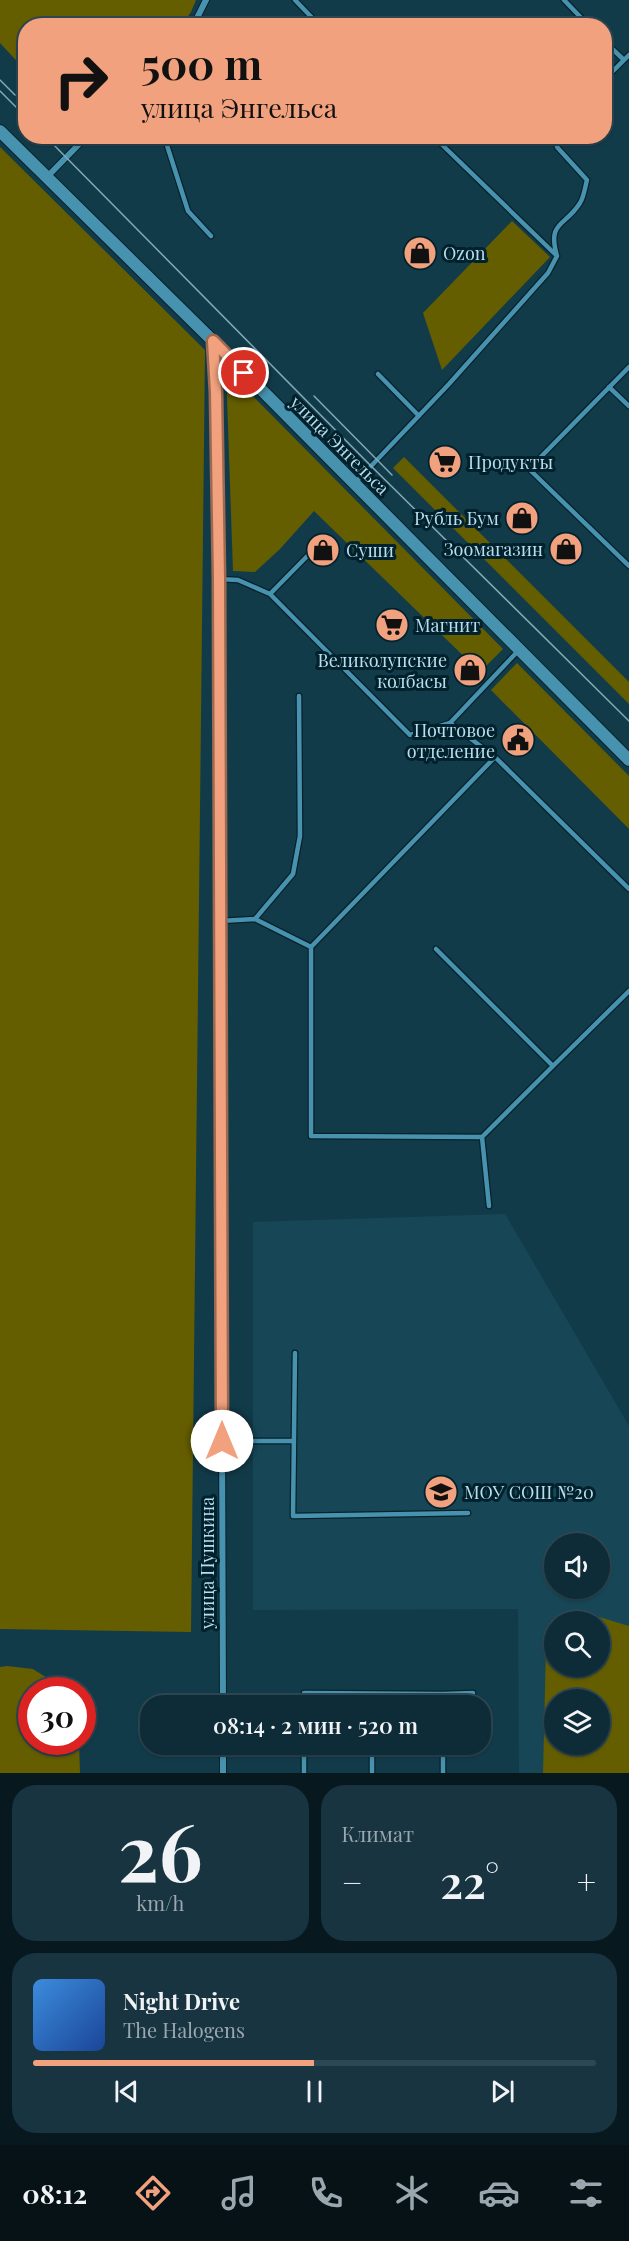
<!DOCTYPE html>
<html lang="ru">
<meta charset="utf-8">
<style>
body{margin:0;font-family:"Playfair Display",serif;background:#173440;color:#f1f3f6;height:100vh;display:flex;flex-direction:column;font-size:22px;white-space:nowrap}
*{box-sizing:border-box;margin:0}
p{font-size:20px;color:#9ba7ae}
.icon{flex:none;width:33px;height:33px;fill:none;stroke:currentColor;stroke-width:2;stroke-linecap:round;stroke-linejoin:round}
.map{position:relative;height:1773px;overflow:hidden}
.sheet{display:flex;flex-direction:column;gap:12px;padding:12px;background:#08181f;flex:1}
.sheet>*{flex:none}
.hud{position:absolute;left:18px;top:18px;width:594px;height:126px;border-radius:24px;box-shadow:0 2px 4px #0004,0 0 0 2px #2e4853;background:#f1a17d;color:#111;overflow:hidden}
.buttons{position:absolute;left:544px;top:1533px;display:grid;gap:12px}
.buttons a{display:grid;place-items:center;width:66px;height:66px;border-radius:50%;background:#0e2c38;box-shadow:0 2px 4px #0004,0 0 0 2px #2e4853;font-size:30px}
.speed{position:absolute;left:18px;top:1677px;display:flex;gap:12px;font-size:30px;font-weight:700;text-align:center}
.speed>*{display:grid;place-content:center;width:78px;height:78px;border-radius:50%;background:#0e2c38;box-shadow:0 2px 4px #0004,0 0 0 2px #2e4853;line-height:1}
.speed .limit{border:9px solid #d22;background:#fff;color:#111}
.pin{position:absolute;display:grid;place-items:center;width:51px;height:51px;color:#fff;margin:-26px;border:3px solid #fff;border-radius:50%;box-shadow:0 2px 6px #0007}
.me{position:absolute;width:66px;margin:-33px;rotate:0deg;stroke-linejoin:round;filter:drop-shadow(0 0 4px #0008)}
.turn{display:flex;align-items:center;gap:21px;height:126px;padding:0 24px;font-size:27px}
.turn .icon{width:78px;height:78px;stroke-width:2.5}
.turn b{display:block;font-size:42px;line-height:51px}
.big{font-size:45px;font-weight:600;line-height:1.1}
.sheet .card{flex:1;display:flex;flex-direction:column;justify-content:center;gap:9px;min-width:0;padding:0 21px;border-radius:24px;background:#173440}
.sheet .dial{align-items:center;gap:0}
.dial b{font-size:78px;line-height:1}
.song{display:flex;align-items:center;gap:18px}
.cover{width:72px;height:72px;border-radius:9px;background:linear-gradient(135deg,hsl(210 70% 55%),hsl(220 70% 35%))}
.played{height:6px;border-radius:3px;background:linear-gradient(90deg,#f1a17d 50%,#2e4853 50%)}
.keys{display:flex;justify-content:space-around;direction:ltr}
.heat{display:flex;justify-content:space-between;align-items:center;font-size:33px;direction:ltr}
.sheet .tiles{flex:1;display:grid;gap:12px;grid-template-columns:1fr 1fr}
.card:last-child{grid-column:span 2}
.trip{position:absolute;left:140px;top:1695px;width:351px;height:60px;border-radius:24px;background:#0e2c38;box-shadow:0 2px 4px #0004,0 0 0 2px #2e4853;font-weight:600;line-height:60px;text-align:center}
.dock{display:flex;height:96px;justify-content:space-around;align-items:center;background:#061216;color:#9ba7ae}
.dock .icon{width:42px;height:42px}
.dock .on{color:#f1a17d}
.dock b{font-size:27px;color:#f1f3f6}
.map>svg:first-child{display:block}
.built{fill:#174757;fill-rule:evenodd}
.green{fill:#655e00;fill-rule:evenodd}
.lines{fill:none;stroke-linecap:round;stroke-linejoin:round}
.service-casing{stroke:#08212a;stroke-width:7}
.minor-casing{stroke:#08212a;stroke-width:8}
.secondary-casing{stroke:#08212a;stroke-width:14}
.service{stroke:#4692af;stroke-width:4.5}
.minor{stroke:#4692af;stroke-width:6}
.secondary{stroke:#4692af;stroke-width:12}
.tram{stroke:#83a9b8;stroke-width:1.5}
.route-casing{stroke:#9d6951;stroke-width:15}
.route{stroke:#f1a17d;stroke-width:10}
.labels{text-anchor:middle;dominant-baseline:central;stroke-width:6;stroke-linejoin:round;paint-order:stroke}
.poi-label{font-size:18px;fill:#b9ddec;stroke:#01212d;text-anchor:start}
.street-label{font-size:18px;fill:#b9ddec;stroke:#01212d}
</style>
<div class="map">
<svg width="629" height="1773" viewBox="0 0 629 1773">
<rect width="100%" height="100%" fill="#123b4a"/>
<path class="built" d="M505,1214l124,212v347h-110l-1,-164 -265,1v-388zM555,1544h45v44h-45zM555,1622h45v44h-45zM555,1700h45v44h-45z"/>
<path class="green" d="M0,0h196l-5,12 -9,13 -156,1 -1,44 -25,-27z
M0,147l205,203 -14,1282 -191,-3z
M512,221l38,36 -108,113 -19,-57z
M226,369l277,280 -23,23 -166,-161 -34,38 -25,23 -22,-1z
M404,457l225,225v22l-236,-236z
M517,663l112,113v53l-138,-139z
M599,1617l30,9v147h-86l3,-125 9,-16v34h45v-44l-22,-1zM555,1700h45v44h-45z
M7,1666l26,3 30,19 1,2h-32v52h47l1,31h-80v-106z"/>
<g class="lines">
<defs>
<path id="service" d="M295,0l25,26
M564,0l25,26
M604,41l20,19
M604,80l25,-25
M164,136l24,75 23,25
M433,136l122,118
M629,367l-100,102 100,97
M378,374l41,42
M609,387l20,19
M355,483l94,-99 99,-111 9,-17c-10,-35 8,-29 23,-53 4,-6 5,-16 7,-23l-30,-33 -1,-11
M219,579l19,1 32,14 140,141 40,-12 45,34 134,132
M270,594l54,-55
M450,723l68,-72
M255,919l56,28
M220,921l35,-2 38,-45 7,-38 -1,-140
M436,949l117,117 -71,71 -171,-1v-189l184,-190
M553,1066l76,-75
M482,1137l7,69
M295,1353l-2,163 175,-3
M222,1441h72
M372,1694v12
M443,1694l30,-1
M304,1706v-13l139,1v12
M304,1744v29
M372,1744v29
M443,1744v29"/>
<path id="minor" d="M193,26l13,-26
M47,177l40,-41
M213,344l3,48 3,187 4,1127
M223,1744v29"/>
<path id="secondary" d="M0,131l213,210 416,419"/>
</defs>
<use href="#service" class="service-casing"/>
<use href="#minor" class="minor-casing"/>
<use href="#secondary" class="secondary-casing"/>
<use href="#service" class="service"/>
<use href="#minor" class="minor"/>
<use href="#secondary" class="secondary"/>
<path class="tram" d="M0,80l15,15
M0,91l26,26
M45,136l326,330 258,255
M314,396l78,79"/>
</g>
<g class="lines">
<defs>
<path id="route" d="M222,1441l-3,-862 -3,-187 -3,-51 31,32"/>
</defs>
<use href="#route" class="route-casing"/>
<use href="#route" class="route"/>
</g>
<defs>
<symbol id="shop-disc" viewBox="-11 -11 22 22"><circle r="9.5" fill="#f1a17d" stroke="#01212d"/><path d="M-5-2.5h2.3a2.7 3.5 0 0 1 5.4 0H5L5.5 6h-11ZM-1.5-2.5h3a1.5 2.3 0 0 0-3 0Z" fill="#111"/></symbol>
<symbol id="supermarket-disc" viewBox="-11 -11 22 22"><circle r="9.5" fill="#f1a17d" stroke="#01212d"/><path d="M-6-5.5h2.5l.6 2H6L4.5 2H-2.5L-4.4-4H-6ZM-1.5 3.2a1.3 1.3 0 1 0 .1 0ZM3 3.2a1.3 1.3 0 1 0 .1 0Z" fill="#111"/></symbol>
<symbol id="civic-disc" viewBox="-11 -11 22 22"><circle r="9.5" fill="#f1a17d" stroke="#01212d"/><path d="M-.6-6.5H3V-4.5H.6V-3L4-1V1h2V6H-6V1h2V-1L-.6-3ZM-1.2 2.5V6h2.4V2.5Z" fill="#111"/></symbol>
<symbol id="school-disc" viewBox="-11 -11 22 22"><circle r="9.5" fill="#f1a17d" stroke="#01212d"/><path d="M0-5L7-2L0 1L-7-2ZM-4 1L0 2.5L4 1V4Q0 6-4 4Z" fill="#111"/></symbol>
</defs>
<g fill-rule="evenodd">
<use href="#shop-disc" x="401" y="234" width="38" height="38"/>
<use href="#supermarket-disc" x="426" y="443" width="38" height="38"/>
<use href="#shop-disc" x="503" y="499" width="38" height="38"/>
<use href="#shop-disc" x="547" y="530" width="38" height="38"/>
<use href="#shop-disc" x="304" y="531" width="38" height="38"/>
<use href="#supermarket-disc" x="373" y="606" width="38" height="38"/>
<use href="#shop-disc" x="451" y="651" width="38" height="38"/>
<use href="#civic-disc" x="499" y="721" width="38" height="38"/>
<use href="#school-disc" x="422" y="1473" width="38" height="38"/>
</g>
<g class="labels">
<g class="poi-label">
<text x="443" y="253">Ozon</text>
<text x="468" y="462">Продукты</text>
<text x="499" y="518" text-anchor="end">Рубль Бум</text>
<text x="543" y="549" text-anchor="end">Зоомагазин</text>
<text x="346" y="550">Суши</text>
<text x="415" y="625">Магнит</text>
<text x="447" y="660" text-anchor="end">Великолупские<tspan x="447" dy="21">колбасы</tspan></text>
<text x="495" y="730" text-anchor="end">Почтовое<tspan x="495" dy="21">отделение</tspan></text>
<text x="464" y="1492">МОУ СОШ №20</text>
</g>
<g class="street-label">
<text transform="translate(340 445) rotate(45)">улица Энгельса</text>
<text transform="translate(207 1563) rotate(-90)">улица Пушкина</text>
</g>
</g>
</svg>
<div class="buttons">
<a><svg class="icon" aria-label="sound" viewBox="0 0 24 24"><path d="M4 9h4l5-4v14l-5-4H4zM17 9q2 3 0 6"/></svg></a>
<a><svg class="icon" aria-label="search" viewBox="0 0 24 24"><circle cx="10" cy="10" r="6"/><path d="M15 15l6 6"/></svg></a>
<a><svg class="icon" aria-label="layers" viewBox="0 0 24 24"><path d="M12 4l9 5-9 5-9-5zM3 14l9 5 9-5"/></svg></a>
</div>
<div class="speed"><div class="limit">30</div></div>
<div class="pin" style="left:244px;top:373px;background:#d93025"><svg class="icon" aria-label="arrive" viewBox="0 0 24 24"><path d="M6 21V4h12l-3 4 3 4H6"/></svg></div>
<svg class="me" style="left:222px;top:1441px" viewBox="-20 -20 40 40"><circle r="19" fill="#fff"/><path d="M0-13L10 11 0 6-10 11z" fill="#f1a17d"/></svg>
<div class="trip">08:14 · 2 мин · 520 m</div>
<div class="hud">
<div class="turn"><svg class="icon" aria-label="right" viewBox="0 0 24 24"><path d="M7 20v-9h11M14 6l5 5-5 5"/></svg><div><b>500 m</b>улица Энгельса</div></div>
</div>
</div>
<section class="sheet">
<div class="tiles">
<div class="card dial"><b>26</b><p>km/h</p></div>
<div class="card"><p>Климат</p>
<div class="heat"><a>−</a><b class="big">22°</b><a>+</a></div>
</div>
<div class="card">
<div class="song"><i class="cover"></i><div><b>Night Drive</b><p>The Halogens</p></div></div>
<div class="played"></div>
<div class="keys"><svg class="icon" aria-label="previous" viewBox="0 0 24 24"><path d="M18 5L8 12l10 7zM5 5v14"/></svg><svg class="icon" aria-label="pause" viewBox="0 0 24 24"><path d="M8 5v14M16 5v14"/></svg><svg class="icon" aria-label="next" viewBox="0 0 24 24"><path d="M6 5l10 7-10 7zM19 5v14"/></svg></div>
</div>
</div>
</section>
<nav class="dock">
<b>08:12</b>
<svg class="icon on" aria-label="directions" viewBox="0 0 24 24"><path d="M12 3l9 9-9 9-9-9zM9 14v-3h6M13 9l2 2-2 2"/></svg>
<svg class="icon" aria-label="music" viewBox="0 0 24 24"><path d="M9 18V5l10-2v13"/><circle cx="6" cy="18" r="3"/><circle cx="16" cy="16" r="3"/></svg>
<svg class="icon" aria-label="phone" viewBox="0 0 24 24"><path d="M5 4h4l2 5-3 2q2 4 5 5l2-3 5 2v4C11 20 4 13 5 4z"/></svg>
<svg class="icon" aria-label="climate" viewBox="0 0 24 24"><path d="M12 3v18M4 7l16 10M4 17L20 7"/></svg>
<svg class="icon" aria-label="car" viewBox="0 0 24 24"><path d="M5 17H2v-5l4-1 3-4h7l3 4 3 1v5h-3M9 17h6M6 11h13"/><circle cx="7" cy="17" r="2"/><circle cx="17" cy="17" r="2"/></svg>
<svg class="icon" aria-label="filters" viewBox="0 0 24 24"><path d="M4 7h16M4 17h16"/><circle cx="9" cy="7" r="2"/><circle cx="15" cy="17" r="2"/></svg>
</nav>
